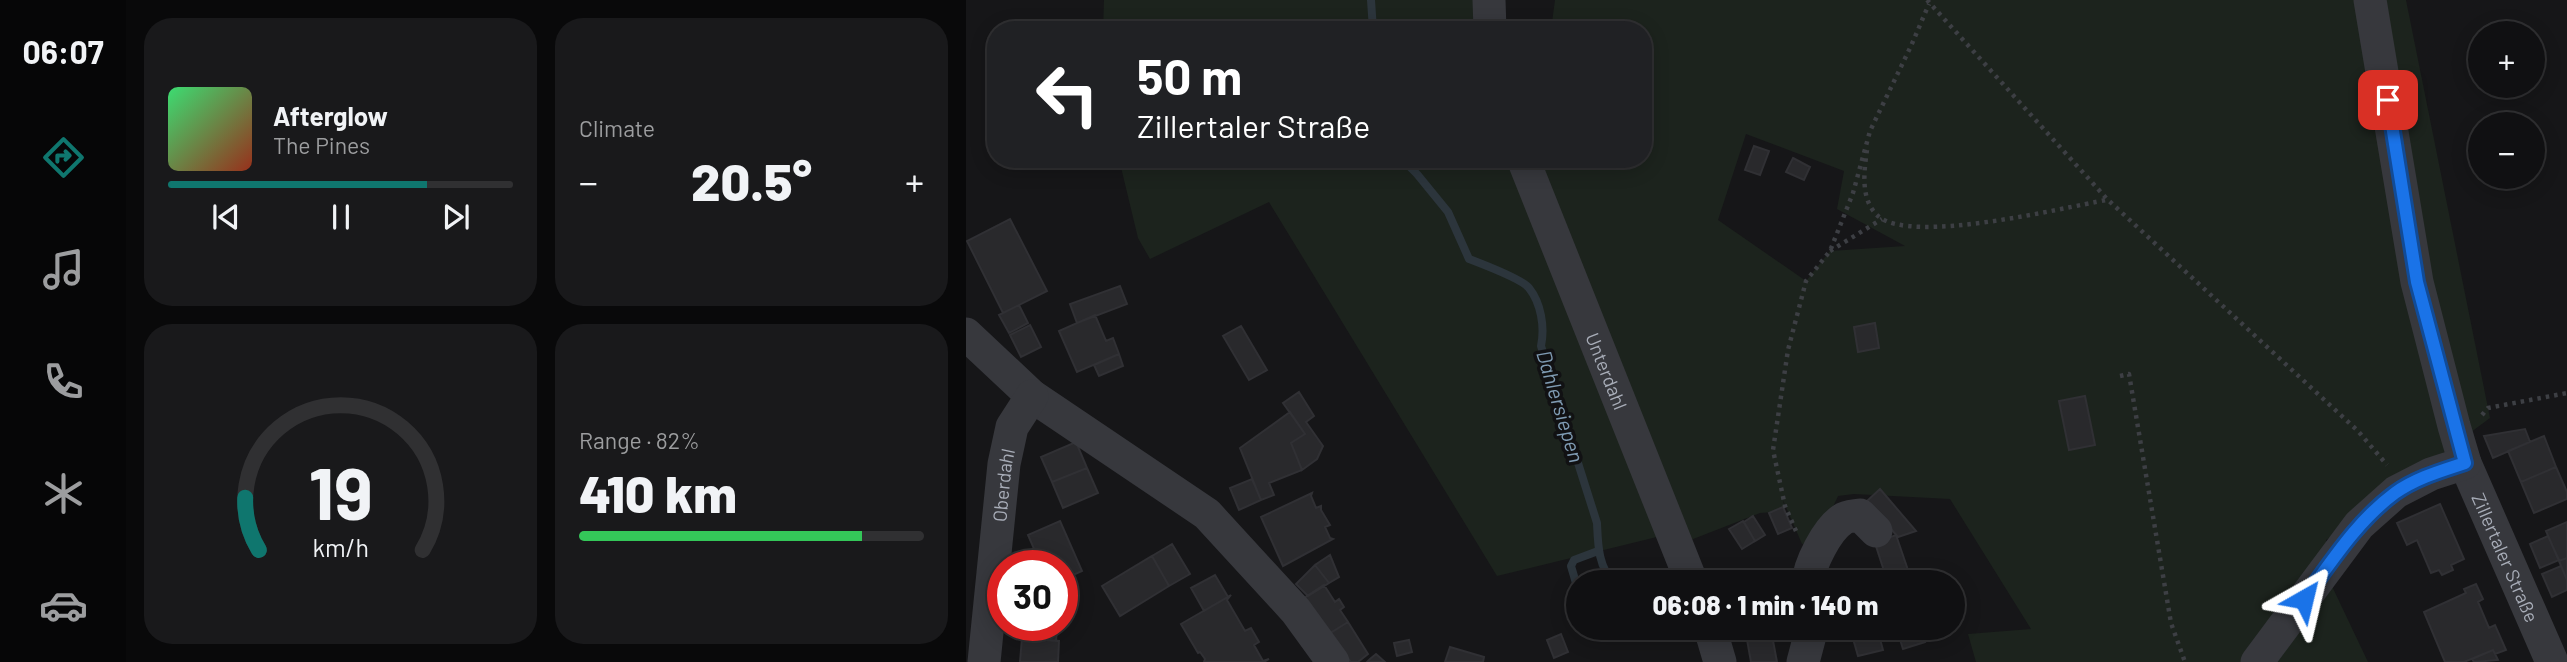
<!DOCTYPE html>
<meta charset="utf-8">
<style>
body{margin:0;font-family:Barlow,sans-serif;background:#19191b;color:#f1f3f6;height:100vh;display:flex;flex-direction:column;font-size:26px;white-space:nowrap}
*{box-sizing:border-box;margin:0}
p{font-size:23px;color:#9c9d9f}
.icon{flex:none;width:38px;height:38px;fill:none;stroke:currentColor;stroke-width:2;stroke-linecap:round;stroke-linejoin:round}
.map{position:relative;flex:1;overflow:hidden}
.panel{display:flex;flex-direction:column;gap:18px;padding:18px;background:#09090a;width:840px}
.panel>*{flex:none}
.hud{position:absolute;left:21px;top:21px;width:665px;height:147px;border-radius:28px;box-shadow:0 4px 18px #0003,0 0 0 2px #303032;background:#202124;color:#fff;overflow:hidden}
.controls{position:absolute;left:1502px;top:21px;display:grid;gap:14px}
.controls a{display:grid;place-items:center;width:77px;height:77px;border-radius:50%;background:#101012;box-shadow:0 4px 18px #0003,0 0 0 2px #303032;font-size:35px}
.speed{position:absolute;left:21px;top:550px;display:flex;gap:14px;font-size:35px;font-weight:700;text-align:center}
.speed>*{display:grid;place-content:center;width:91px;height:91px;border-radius:50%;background:#101012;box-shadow:0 4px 18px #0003,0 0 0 2px #303032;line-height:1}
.speed .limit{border:10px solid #d22;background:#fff;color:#111}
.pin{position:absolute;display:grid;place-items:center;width:60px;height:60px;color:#fff;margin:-30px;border-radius:14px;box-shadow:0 4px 10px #0006}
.me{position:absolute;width:77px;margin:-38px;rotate:37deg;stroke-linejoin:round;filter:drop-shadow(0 0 5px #0008)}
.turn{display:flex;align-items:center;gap:24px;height:147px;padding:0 35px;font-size:32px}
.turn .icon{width:91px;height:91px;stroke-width:2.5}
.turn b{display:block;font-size:49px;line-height:60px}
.big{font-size:52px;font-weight:800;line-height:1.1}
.panel .widget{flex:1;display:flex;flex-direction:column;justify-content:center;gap:10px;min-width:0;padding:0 24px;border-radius:28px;background:#19191b}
.panel .dial{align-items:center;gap:0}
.dial svg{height:182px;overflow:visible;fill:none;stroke:#303032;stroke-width:7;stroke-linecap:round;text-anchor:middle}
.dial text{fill:#f1f3f6;stroke:none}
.song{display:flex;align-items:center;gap:21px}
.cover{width:84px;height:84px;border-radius:10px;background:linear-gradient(135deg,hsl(140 70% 55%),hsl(10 70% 35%))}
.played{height:7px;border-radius:4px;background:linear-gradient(90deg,#0f766e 75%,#303032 75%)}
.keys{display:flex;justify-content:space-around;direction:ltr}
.heat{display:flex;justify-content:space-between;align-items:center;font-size:38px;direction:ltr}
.charge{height:10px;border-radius:5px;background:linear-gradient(90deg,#34c759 82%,#303032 0)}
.panel .tiles{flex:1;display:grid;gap:18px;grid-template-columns:repeat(2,1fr)}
.trip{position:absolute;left:600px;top:570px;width:399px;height:70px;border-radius:35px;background:#101012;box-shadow:0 4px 18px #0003,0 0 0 2px #303032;font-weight:800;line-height:70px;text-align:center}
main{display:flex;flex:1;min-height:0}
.tab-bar{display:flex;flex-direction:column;width:126px;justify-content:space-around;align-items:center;background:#060607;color:#9c9d9f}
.tab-bar .icon{width:49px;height:49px}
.tab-bar .current{color:#0f766e}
.tab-bar b{font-size:32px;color:#f1f3f6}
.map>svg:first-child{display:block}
.green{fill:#1c231d;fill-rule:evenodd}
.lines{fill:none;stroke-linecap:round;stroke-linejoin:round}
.stream{stroke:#2c353c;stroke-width:8}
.building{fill:#29292c;stroke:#303034;stroke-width:2}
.path{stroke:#3d3f44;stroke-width:4.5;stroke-dasharray:3.5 5;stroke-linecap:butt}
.minor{stroke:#37383d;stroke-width:33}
.route-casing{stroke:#114b97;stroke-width:18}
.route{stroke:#1a73e8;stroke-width:12}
.labels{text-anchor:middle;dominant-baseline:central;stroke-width:7;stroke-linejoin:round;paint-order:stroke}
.street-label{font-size:19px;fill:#a8adb8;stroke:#111113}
.water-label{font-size:21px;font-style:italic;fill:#7f9bb3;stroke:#111113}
</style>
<main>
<nav class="tab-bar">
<b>06:07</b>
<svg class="icon current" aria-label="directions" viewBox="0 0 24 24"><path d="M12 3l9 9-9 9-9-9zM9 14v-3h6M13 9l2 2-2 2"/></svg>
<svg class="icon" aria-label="music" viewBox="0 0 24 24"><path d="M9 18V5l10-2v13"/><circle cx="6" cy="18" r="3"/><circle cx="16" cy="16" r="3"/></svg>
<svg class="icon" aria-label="phone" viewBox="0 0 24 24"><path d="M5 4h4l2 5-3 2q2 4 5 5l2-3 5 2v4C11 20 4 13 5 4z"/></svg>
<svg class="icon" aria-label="climate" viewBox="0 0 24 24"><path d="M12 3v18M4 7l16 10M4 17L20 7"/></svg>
<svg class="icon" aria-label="car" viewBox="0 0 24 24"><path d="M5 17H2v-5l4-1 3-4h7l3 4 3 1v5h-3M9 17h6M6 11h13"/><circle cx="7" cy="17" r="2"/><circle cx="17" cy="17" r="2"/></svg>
</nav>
<section class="panel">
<div class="tiles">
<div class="widget">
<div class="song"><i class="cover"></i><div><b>Afterglow</b><p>The Pines</p></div></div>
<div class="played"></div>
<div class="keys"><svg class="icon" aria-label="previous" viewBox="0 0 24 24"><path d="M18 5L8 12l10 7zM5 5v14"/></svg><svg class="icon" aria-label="pause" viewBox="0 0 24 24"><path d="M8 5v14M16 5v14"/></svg><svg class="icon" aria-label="next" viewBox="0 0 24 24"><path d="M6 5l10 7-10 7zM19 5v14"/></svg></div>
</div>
<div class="widget"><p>Climate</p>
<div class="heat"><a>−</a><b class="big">20.5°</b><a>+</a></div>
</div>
<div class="widget dial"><svg viewBox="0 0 100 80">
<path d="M14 69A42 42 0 1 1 86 69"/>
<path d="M14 69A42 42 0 0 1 8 46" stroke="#0f766e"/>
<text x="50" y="56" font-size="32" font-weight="700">19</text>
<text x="50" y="72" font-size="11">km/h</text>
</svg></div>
<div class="widget"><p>Range · 82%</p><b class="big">410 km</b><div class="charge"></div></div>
</div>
</section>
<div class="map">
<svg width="1601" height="662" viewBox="0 0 1601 662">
<rect width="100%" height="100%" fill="#161618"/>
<path class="green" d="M138,0h385l1,30h-387z
M589,0h851l84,418 -164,122 1,35 -40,11 32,-7 11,3 38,80h-392l-8,-28 63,-5 -81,-130 -96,-5 -16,2 -21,46 -15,2 -19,-44 2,11 -25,2 -72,28 -23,-6 -168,41 -228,-374 -119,57 -12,-21 -19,-79h524v-129h-92zM780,134l98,37 -7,38 68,37 -75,5 -24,30 -88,-61z"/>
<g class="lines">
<path class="stream" d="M405,0l2,30
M436,159l15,15 31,38 21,47c13,5 53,20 60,29 12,15 16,39 12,58l56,177c1,22 1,43 17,60
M610,583l-5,-17 3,-6 24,-9"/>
</g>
<path class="building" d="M788,146l15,5 -9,24 -15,-5z
M827,158l17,9 -6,13 -18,-8z
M44,219l37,72 -44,22 -36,-72z
M154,286l7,18 -50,19 -7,-19z
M53,305l9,18 -19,10 -10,-18z
M129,315l11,26 7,-3 6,16 -42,18 -18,-41z
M909,323l4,25 -21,4 -4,-25z
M64,325l11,22 -20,10 -11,-22z
M275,326l26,44 -18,10 -26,-44z
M153,354l4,12 -24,10 -5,-11z
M333,392l15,24 -8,6 17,24 -6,13 -15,11 -11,-27 14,-9 -22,-31z
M1119,396l10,49 -26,5 -10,-49z
M324,412l15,22 -14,9 11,27 -33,13 5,12 -13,5 -21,-52z
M1559,429l5,13 -37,16 -9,-22z
M1578,436l12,31 -35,15 -13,-31z
M110,442l11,26 -35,14 -11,-25z
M1590,467l11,25v7l-33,14 -13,-31z
M121,468l11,25 -35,15 -11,-26z
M286,479l9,21 -22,10 -9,-22z
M914,489l36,42 -18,6 -31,-36z
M346,493l-1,3 5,12 5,-2v4l9,15 -5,2 5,11 3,1 -50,27 -22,-49z
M1474,504l24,55 -13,6 2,5 -11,5 -3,-5 -8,3 -14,-33 -10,5 -10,-22z
M817,507l9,21 -14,6 -9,-21z
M787,516l12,19 -10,6 -11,-19z
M94,521l22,50 -20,9v-15h-21l-13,-30z
M777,521l12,20 -13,8 -13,-20z
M1601,522v36l-8,3 -13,-30z
M930,535l12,35 -22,7 -11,-34z
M1582,536l11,24 -19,8 -10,-24z
M206,544l18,30 -21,12 -17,-30z
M364,555l9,22 -10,6 -14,-18z
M186,556l17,30 -49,30 -18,-30z
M1601,558v22l-8,-19z
M349,565l14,18 -21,13 -12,-12z
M1595,566l6,14v10l-15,7 -10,-23z
M938,571l4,12h-20l-2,-6z
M249,575l13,22 -24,14 -13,-23z
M1510,584l7,15 -5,3 11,26 6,-3 11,25 -11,4 -2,-4 -29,12h-19l-21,-50 42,-19 -2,-4z
M358,585l11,17 4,-3 5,8 -4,3 8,12 -21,13 -23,-37z
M265,595l-4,5 18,31 6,-3 8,14 -5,3 9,16 6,-2 -5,3h-60l1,-3 -5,-7 -2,1 -17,-29z
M382,622l20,32 -10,8h-7l-24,-27z
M59,626l32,3 -1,12 -31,-3z
M772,628h38v1l-36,6z
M884,628h27l6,22 -25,6z
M911,628h43l5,14 -22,7 -6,-19 -18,5z
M805,630l6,32h-26l-5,-28z
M595,634l7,18 -14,6 -7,-18z
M56,638l37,3 -1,21h-38z
M443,640l3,12 -15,4 -3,-13z
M484,647l34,10 -1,5h-38z
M1527,650l5,10 -24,2 -2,-3z
M410,654l9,8h-18l3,-3z"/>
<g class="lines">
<path class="path" d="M961,0l180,199 251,232 29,34
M901,150c-3,21 -7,50 11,66 33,29 184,-8 228,-16
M864,251l52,-32
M1154,376l9,-2 42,249 14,39
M1516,415l6,-7 79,-15
M830,531l-11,-25 -12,-56 15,-100 18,-69 24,-30 23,-58 17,-62 41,-85 18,-42"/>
<g class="minor">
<path d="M523,0l1,30"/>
<path id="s1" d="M1404,0l47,282 37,144 11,37 87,199"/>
<path id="s2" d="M557,159l169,424"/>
<path d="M0,334l66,62 175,118 89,97 37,51"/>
<path d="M842,583c1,-18 19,-54 35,-64 4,-3 11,-3 17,-4l16,16"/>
<path d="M744,628l10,34"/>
<path id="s3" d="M18,662l20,-198 8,-37 20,-31"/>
<path d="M837,662l9,-34"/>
<path d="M1291,662l102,-137 37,-33 35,-18 34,-11"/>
</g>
</g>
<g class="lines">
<defs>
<path id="route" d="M1338,599c28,-38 53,-78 91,-106 21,-15 46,-22 70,-30l-48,-181 -29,-182"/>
</defs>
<use href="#route" class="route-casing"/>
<use href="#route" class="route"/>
</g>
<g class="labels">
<g class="street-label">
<text stroke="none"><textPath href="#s2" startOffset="228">Unterdahl</textPath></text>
<text stroke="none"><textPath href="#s3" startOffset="178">Oberdahl</textPath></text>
<text stroke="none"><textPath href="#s1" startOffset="576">Zillertaler Straße</textPath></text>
</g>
<g class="water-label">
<text transform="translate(595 406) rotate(73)">Dahlersiepen</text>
</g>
</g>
</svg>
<div class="controls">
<a>+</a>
<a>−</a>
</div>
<div class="speed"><div class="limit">30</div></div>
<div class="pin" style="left:1422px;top:100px;background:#d93025"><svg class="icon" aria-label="arrive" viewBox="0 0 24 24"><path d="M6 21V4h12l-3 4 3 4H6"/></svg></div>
<svg class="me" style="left:1338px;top:599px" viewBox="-20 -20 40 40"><path d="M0-17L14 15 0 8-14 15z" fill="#1a73e8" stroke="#fff" stroke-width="4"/></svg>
<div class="trip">06:08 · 1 min · 140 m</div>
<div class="hud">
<div class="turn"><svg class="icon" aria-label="left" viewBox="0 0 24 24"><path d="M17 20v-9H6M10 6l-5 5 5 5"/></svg><div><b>50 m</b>Zillertaler Straße</div></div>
</div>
</div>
</main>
